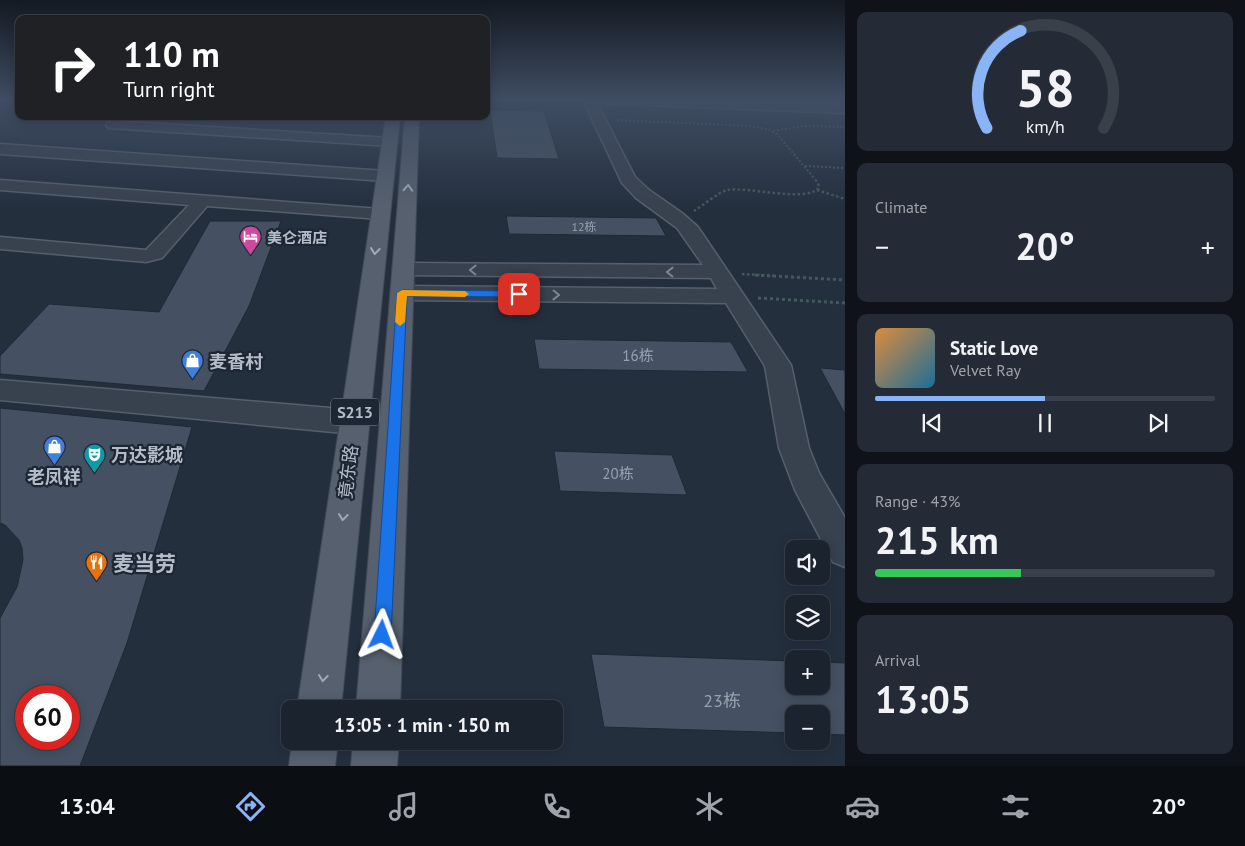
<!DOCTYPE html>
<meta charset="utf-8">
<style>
body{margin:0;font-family:"PT Sans","Noto Sans SC",sans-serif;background:#242b36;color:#f1f3f6;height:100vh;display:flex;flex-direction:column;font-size:19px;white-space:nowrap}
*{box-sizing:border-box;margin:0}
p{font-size:16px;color:#a0a4aa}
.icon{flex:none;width:28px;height:28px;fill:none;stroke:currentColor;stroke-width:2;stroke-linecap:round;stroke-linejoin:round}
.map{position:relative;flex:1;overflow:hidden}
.sheet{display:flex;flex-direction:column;gap:12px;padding:12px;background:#0f1319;width:400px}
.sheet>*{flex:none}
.top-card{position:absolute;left:15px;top:15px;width:475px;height:105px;border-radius:10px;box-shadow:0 2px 12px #0003,0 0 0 1px #39404a;background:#202124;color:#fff;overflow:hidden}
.controls{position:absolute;left:785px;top:540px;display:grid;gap:10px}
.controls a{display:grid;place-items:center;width:45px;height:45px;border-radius:10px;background:#1b232e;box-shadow:0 2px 12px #0003,0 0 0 1px #39404a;font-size:25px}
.speed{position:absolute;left:15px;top:685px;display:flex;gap:10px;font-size:25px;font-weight:700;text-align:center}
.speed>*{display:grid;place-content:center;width:65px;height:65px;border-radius:50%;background:#1b232e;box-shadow:0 2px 12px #0003,0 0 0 1px #39404a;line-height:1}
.speed .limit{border:8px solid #d22;background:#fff;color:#111}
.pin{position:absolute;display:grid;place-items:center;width:42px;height:42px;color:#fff;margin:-21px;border-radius:10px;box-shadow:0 2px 8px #0006}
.me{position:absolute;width:55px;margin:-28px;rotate:3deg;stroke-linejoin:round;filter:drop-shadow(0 0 4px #0008)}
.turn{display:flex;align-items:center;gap:18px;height:105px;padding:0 25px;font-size:22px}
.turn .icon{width:65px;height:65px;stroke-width:2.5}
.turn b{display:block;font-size:35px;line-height:42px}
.big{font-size:38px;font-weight:600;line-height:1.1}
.sheet .widget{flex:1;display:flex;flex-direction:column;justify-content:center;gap:8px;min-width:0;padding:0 18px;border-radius:10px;background:#242b36}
.sheet .dial{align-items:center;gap:0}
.dial svg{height:130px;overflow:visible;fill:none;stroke:#39404a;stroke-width:7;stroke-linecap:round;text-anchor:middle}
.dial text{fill:#f1f3f6;stroke:none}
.song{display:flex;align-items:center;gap:15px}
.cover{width:60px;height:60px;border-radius:8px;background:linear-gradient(135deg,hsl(30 70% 55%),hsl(200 70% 35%))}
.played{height:5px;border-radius:2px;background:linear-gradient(90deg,#8ab4f8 50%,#39404a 50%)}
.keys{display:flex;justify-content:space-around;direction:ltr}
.heat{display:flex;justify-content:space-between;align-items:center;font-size:28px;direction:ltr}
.charge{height:8px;border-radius:4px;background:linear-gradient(90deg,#34c759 43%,#39404a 0)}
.trip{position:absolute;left:281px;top:700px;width:282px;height:50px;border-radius:10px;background:#1b232e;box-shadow:0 2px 12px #0003,0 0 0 1px #39404a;font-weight:600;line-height:50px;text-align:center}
.dock{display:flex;height:80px;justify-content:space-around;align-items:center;background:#0b0e12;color:#a0a4aa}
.dock .icon{width:35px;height:35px}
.dock .on{color:#8ab4f8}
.dock b{font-size:22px;color:#f1f3f6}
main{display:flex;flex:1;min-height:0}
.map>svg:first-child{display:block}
.building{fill:#455162;stroke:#1f2835;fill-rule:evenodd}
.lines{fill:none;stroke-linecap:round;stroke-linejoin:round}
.minor-casing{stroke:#565f6c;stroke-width:3}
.major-casing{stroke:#414a57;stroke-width:2}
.path-far2{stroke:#44595c;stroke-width:2;stroke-dasharray:2 2;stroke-linecap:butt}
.path-far1{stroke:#44595c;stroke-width:2.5;stroke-dasharray:2.5 2.5;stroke-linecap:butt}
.path{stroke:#44595c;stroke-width:3;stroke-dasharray:3 3;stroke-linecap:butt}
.minor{fill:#38414e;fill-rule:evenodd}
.major{fill:#56606e;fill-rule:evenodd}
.oneway{stroke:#a1aab7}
.oneway2{stroke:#7c8592}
.route{fill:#1a73e8;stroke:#114b97}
.slow{fill:#f59e0b}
.labels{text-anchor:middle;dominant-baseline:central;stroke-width:4.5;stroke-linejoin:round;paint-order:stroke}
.far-number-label{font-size:12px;fill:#98a1af}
.far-poi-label{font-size:15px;font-weight:bold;fill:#b4bcc9;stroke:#1d2633;text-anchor:start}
.number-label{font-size:15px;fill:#98a1af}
.shield{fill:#1d2633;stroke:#878f9c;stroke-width:1}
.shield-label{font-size:16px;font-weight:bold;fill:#b4bcc9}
.poi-label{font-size:18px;font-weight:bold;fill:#b4bcc9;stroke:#1d2633;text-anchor:start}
.street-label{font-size:18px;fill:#b4bcc9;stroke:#1d2633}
.near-number-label{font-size:18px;fill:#98a1af}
.near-poi-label{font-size:21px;font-weight:bold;fill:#b4bcc9;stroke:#1d2633;text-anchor:start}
</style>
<main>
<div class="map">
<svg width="845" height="766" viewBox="0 0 845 766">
<rect width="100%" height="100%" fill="#242f3e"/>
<path class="building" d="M490,110l54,1 15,48 -62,-1z
M506,216l150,2 10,18 -157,-2z
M210,221h71l-32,85 -45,85 -204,-17v-18l49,-52 110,8z
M534,339l197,3 17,30 -209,-3z
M820,368l25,2v44z
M0,408l192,19 -65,216 -47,123h-80v-148l17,-31 6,-27 -1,-12 -3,-8 -14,-15 -5,-2zM26,696h43v43h-43z
M554,451l118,4 15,40 -127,-4z
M591,654l203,7v25h27v-24l24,1v72l-24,-1v-20h-27v19l-190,-6z"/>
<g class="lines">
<defs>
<path id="minor" d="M583,100h134l128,5v8l-248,-10 38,74 14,13 33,23 16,14 93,138 18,83 10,25 26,45v49l-12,-5 -38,-72 -16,-42 -14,-82 -39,-63 -324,-3 -8,-2 -3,-5 3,-5 8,-2 315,3 -6,-11 -308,-3 -7,-1 -3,-5 3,-5 7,-1 300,2 -26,-37 -41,-30 -14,-15z
M113,121l277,17 5,1 2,3 -2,3 -5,1 -282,-18 -2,-3 2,-3z
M0,144l385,27 6,1 2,4 -2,4 -6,1 -385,-27z
M0,180l380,29 6,1 3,4 -3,4 -6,1 -173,-13 -45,52 -16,4 -146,-13v-12l146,13 43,-45 -189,-15z
M0,380l354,30 10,4 4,8 -4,8 -10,4 -354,-34z"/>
<path id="major" d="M386,116h14l-59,593h-44z
M405,116h14l-19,593h-44z
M292,741h46l-3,25h-46z
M353,741h46l-2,25h-46z"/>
</defs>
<use href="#minor" class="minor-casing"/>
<use href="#major" class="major-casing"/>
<path class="path-far2" d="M617,120l132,6 18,3 10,5 37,44
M773,131l30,-5 42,1
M805,166l40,2"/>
<path class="path-far1" d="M817,190l28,9
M694,211c8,-5 25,-19 33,-21 21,-4 77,13 92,-2l-1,-5 -5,-6
M742,274l34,2"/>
<path class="path" d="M755,275l90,5
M758,298l87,5"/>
<use href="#minor" class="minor"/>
<use href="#major" class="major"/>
</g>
<defs><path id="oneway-chevron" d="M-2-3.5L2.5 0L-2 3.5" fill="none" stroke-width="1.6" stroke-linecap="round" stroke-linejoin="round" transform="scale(1.25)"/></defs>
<g class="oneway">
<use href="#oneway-chevron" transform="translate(408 188) rotate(-87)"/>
<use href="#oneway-chevron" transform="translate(375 251) rotate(97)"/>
<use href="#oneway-chevron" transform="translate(343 517) rotate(97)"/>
<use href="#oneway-chevron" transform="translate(323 678) rotate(97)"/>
</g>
<g class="oneway2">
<use href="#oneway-chevron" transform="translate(473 270) rotate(-179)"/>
<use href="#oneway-chevron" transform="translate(670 272) rotate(-179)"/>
<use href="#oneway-chevron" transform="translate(556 295) rotate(1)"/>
</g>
<linearGradient id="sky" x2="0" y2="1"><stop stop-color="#141a22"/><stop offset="0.48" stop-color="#3f4d63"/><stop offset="1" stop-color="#3f4d63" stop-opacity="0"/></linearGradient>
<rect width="845" height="208" fill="url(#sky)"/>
<path class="route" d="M402,290l117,1 5,3 -5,3 -112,-1 -16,339 -3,6 -6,3 -6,-3 -2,-6 23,-342z"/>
<path class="slow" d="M402,290l63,1 4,3 -4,3 -58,-1 -2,26 -5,4 -5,-4 2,-29z"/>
<defs>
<symbol id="hotel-pin" viewBox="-11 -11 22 30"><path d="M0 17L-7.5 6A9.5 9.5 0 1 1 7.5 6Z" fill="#d1479c" stroke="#1d2633"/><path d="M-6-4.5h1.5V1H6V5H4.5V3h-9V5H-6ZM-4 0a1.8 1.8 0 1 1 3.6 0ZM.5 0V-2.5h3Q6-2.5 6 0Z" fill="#fff"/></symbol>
<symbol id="shop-pin" viewBox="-11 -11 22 30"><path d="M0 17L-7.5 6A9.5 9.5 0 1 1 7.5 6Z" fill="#3f7fe0" stroke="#1d2633"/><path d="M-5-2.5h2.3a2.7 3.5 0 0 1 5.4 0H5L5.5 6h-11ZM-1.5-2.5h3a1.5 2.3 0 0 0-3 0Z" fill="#fff"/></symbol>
<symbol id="theatre-pin" viewBox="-11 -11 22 30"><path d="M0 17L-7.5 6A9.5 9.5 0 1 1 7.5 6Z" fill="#0f9aa8" stroke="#1d2633"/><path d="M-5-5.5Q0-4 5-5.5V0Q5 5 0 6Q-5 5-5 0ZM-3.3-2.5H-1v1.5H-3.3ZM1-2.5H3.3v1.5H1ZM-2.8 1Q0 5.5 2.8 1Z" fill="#fff"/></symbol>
<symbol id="restaurant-pin" viewBox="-11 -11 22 30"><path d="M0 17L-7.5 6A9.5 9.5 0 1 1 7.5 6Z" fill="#e8710a" stroke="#1d2633"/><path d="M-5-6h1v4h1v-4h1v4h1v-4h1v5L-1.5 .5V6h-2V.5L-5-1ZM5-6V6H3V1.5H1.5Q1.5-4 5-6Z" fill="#fff"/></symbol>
</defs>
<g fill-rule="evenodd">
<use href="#hotel-pin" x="238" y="224" width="25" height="34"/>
<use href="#shop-pin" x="180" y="348" width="25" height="34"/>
<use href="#shop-pin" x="42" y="434" width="25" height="34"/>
<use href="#theatre-pin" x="82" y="442" width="25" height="34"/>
<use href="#restaurant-pin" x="84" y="550" width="25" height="34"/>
</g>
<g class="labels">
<g class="far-number-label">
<text x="584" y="226">12栋</text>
</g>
<g class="far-poi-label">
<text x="267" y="237">美仑酒店</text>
</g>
<g class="number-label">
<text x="638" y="355">16栋</text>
<text x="618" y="473">20栋</text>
</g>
<rect class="shield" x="331" y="398.5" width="48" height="27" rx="4"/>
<g class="shield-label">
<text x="355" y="412">S213</text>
</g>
<g class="poi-label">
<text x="209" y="361">麦香村</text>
<text x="111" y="454">万达影城</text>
<text x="54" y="476" text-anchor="middle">老凤祥</text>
</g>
<g class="street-label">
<text transform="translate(348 472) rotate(-83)">竟东路</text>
</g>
<g class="near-number-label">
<text x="722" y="700">23栋</text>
</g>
<g class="near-poi-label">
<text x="113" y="563">麦当劳</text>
</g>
</g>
</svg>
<div class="controls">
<a><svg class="icon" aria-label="sound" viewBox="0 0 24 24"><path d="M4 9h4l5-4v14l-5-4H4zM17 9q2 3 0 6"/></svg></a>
<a><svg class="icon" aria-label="layers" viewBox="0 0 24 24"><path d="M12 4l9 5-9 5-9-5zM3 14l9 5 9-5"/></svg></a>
<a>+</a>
<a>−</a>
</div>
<div class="speed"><div class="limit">60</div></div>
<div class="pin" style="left:519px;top:294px;background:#d93025"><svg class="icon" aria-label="arrive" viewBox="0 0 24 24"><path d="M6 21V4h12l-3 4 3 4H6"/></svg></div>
<svg class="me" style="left:382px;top:635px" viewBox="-20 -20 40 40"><path d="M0-17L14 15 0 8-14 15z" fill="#1a73e8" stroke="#fff" stroke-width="4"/></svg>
<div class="trip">13:05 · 1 min · 150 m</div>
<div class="top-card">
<div class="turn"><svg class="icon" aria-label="right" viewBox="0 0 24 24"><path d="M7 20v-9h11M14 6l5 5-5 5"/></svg><div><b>110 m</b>Turn right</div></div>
</div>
</div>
<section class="sheet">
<div class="widget dial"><svg viewBox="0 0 100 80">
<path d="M14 69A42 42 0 1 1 86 69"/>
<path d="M14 69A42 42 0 0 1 35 9" stroke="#8ab4f8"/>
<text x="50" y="56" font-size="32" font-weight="700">58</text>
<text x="50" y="72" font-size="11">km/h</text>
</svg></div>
<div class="widget"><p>Climate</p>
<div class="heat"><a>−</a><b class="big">20°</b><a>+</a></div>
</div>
<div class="widget">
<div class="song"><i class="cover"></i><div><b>Static Love</b><p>Velvet Ray</p></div></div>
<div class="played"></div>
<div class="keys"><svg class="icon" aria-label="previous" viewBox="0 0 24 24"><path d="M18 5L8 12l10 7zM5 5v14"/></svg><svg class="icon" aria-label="pause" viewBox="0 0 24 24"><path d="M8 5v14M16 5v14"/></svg><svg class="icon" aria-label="next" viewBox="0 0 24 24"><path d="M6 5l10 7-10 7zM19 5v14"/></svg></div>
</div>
<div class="widget"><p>Range · 43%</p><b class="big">215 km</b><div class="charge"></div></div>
<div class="widget"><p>Arrival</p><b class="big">13:05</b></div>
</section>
</main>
<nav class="dock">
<b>13:04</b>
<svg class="icon on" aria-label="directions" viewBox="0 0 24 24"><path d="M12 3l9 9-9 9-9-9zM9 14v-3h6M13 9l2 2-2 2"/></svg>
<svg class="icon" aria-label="music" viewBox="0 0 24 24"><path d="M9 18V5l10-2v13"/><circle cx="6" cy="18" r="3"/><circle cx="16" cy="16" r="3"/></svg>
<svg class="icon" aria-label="phone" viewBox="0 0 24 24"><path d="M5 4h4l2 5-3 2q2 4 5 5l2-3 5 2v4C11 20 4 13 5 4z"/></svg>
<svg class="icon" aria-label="climate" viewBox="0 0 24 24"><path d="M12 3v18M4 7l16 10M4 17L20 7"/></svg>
<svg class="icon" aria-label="car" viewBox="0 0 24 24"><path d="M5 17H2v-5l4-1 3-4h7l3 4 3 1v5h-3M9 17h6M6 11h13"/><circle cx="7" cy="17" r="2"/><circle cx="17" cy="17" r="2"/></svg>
<svg class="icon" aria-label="filters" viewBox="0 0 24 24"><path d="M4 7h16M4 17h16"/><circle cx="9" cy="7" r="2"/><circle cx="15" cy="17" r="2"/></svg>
<b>20°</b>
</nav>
